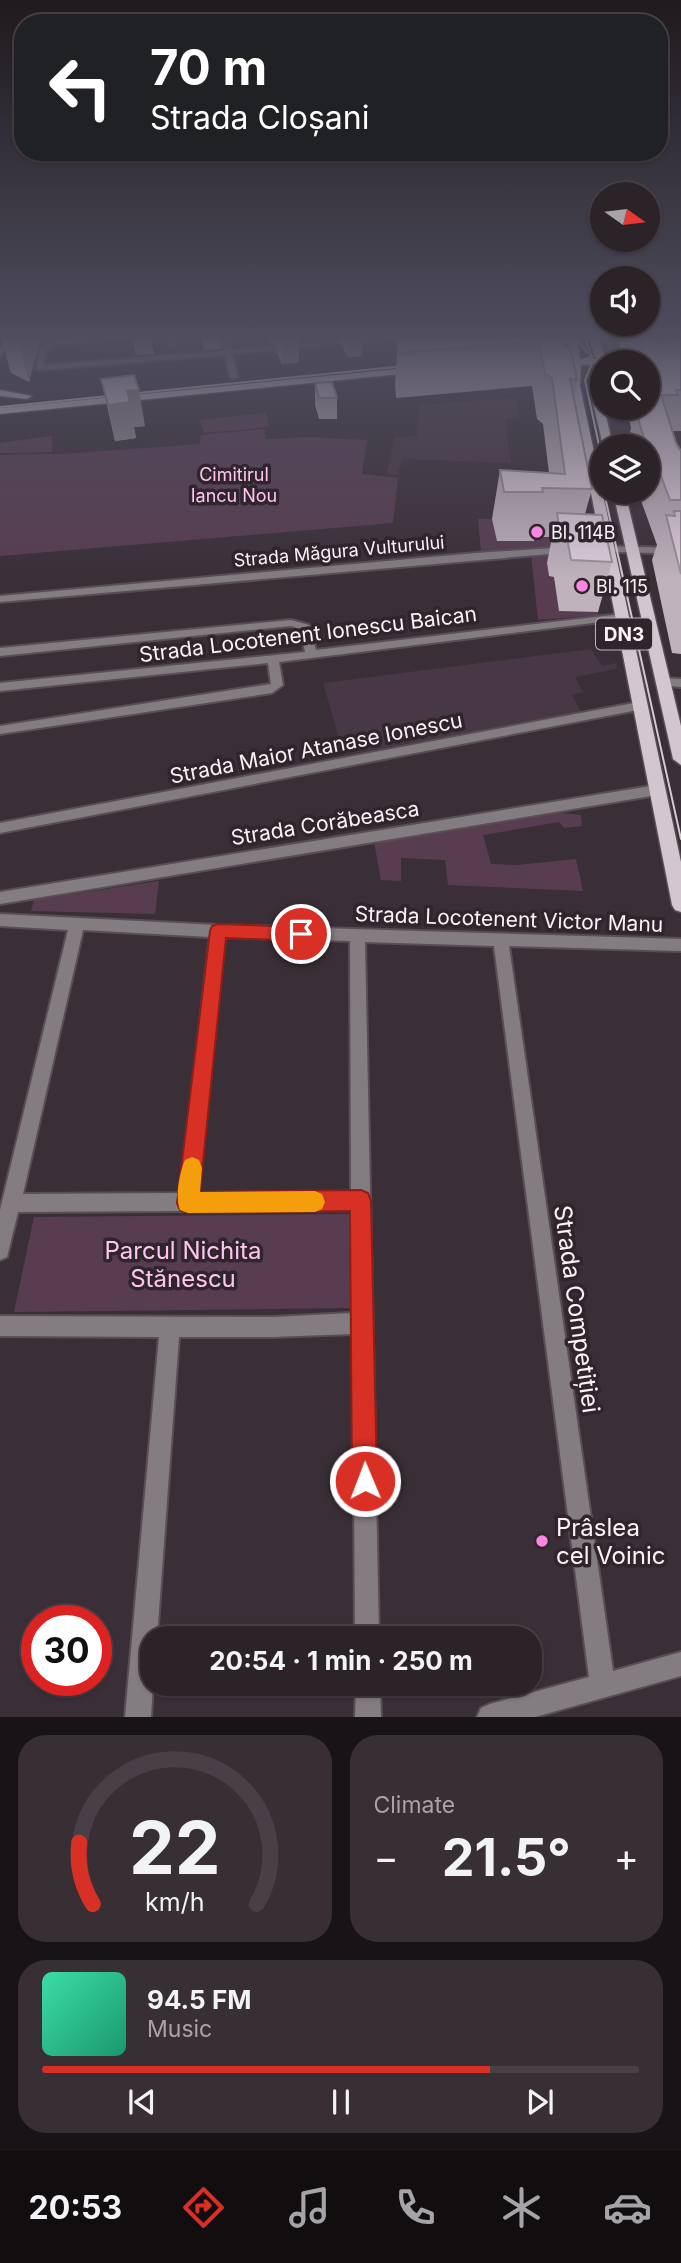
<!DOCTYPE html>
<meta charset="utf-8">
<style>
body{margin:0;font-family:Inter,sans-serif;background:#382f35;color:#f1f3f6;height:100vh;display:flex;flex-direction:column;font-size:26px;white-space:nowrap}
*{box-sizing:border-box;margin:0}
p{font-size:23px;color:#a6a4a8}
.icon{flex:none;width:38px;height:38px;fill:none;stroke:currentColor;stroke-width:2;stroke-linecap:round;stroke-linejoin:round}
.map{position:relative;height:1717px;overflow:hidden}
.details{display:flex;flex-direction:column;gap:18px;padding:18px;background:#181317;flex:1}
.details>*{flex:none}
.hud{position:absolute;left:14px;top:14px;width:654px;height:147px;border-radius:28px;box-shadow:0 2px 5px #0004,0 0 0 2px #484046;background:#202124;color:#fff;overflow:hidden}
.needle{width:46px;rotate:104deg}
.buttons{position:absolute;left:590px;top:182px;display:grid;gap:14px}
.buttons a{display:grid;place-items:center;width:70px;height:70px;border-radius:50%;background:#2c2329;box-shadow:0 2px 5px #0004,0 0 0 2px #484046;font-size:35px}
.speed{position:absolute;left:21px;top:1605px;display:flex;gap:14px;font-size:35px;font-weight:700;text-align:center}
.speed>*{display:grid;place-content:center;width:91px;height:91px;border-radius:50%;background:#2c2329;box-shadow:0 2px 5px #0004,0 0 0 2px #484046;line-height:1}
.speed .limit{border:10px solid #d22;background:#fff;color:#111}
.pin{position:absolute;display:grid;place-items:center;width:60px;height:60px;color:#fff;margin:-30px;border:4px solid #fff;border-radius:50%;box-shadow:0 2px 7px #0007}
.me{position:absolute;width:77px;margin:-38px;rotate:359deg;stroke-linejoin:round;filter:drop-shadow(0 0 5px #0008)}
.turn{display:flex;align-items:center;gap:24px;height:147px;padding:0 21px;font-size:32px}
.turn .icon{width:91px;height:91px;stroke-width:2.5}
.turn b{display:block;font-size:49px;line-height:60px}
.big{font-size:52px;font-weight:700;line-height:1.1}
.details .card{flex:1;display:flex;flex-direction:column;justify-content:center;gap:10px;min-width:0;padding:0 24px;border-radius:28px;background:#382f35}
.details .dial{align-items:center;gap:0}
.dial svg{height:182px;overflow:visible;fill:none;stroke:#484046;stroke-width:7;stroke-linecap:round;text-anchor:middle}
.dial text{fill:#f1f3f6;stroke:none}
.song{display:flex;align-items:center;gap:21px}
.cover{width:84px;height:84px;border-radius:10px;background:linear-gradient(135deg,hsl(160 70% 55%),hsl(160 70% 35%))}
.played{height:7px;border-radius:4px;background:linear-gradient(90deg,#d93025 75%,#484046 75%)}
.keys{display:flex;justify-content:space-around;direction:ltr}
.heat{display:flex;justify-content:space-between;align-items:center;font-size:38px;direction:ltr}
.details .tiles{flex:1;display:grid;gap:18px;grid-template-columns:1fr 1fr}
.card:last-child{grid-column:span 2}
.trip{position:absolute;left:140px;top:1626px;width:402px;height:70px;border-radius:28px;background:#2c2329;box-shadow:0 2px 5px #0004,0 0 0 2px #484046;font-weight:700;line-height:70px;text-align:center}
.tabs{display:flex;height:112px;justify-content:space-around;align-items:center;background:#120e10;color:#a6a4a8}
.tabs .icon{width:49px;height:49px}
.tabs .active{color:#d93025}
.tabs b{font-size:32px;color:#f1f3f6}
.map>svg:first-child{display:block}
.built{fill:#483744}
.green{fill:#583d51}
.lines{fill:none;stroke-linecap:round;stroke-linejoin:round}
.street-casing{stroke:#594e56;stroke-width:4}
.secondary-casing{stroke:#594e56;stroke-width:4}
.primary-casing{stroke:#594e56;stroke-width:3}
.street{fill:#837d81;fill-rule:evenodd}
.secondary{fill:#b0a6ad;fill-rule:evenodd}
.primary{fill:#d3c6cf;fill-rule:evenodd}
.tram{stroke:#d3cad0;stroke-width:2}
.wall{fill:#bfb2bb}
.shaded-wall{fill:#9b9199}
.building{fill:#decfda;stroke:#9b9199;stroke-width:2}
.route{fill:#d93025;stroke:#8d1f18;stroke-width:2}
.slow{fill:#f59e0b}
.poi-dot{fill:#fd86e2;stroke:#30252d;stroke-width:2.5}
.labels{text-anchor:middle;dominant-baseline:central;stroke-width:7;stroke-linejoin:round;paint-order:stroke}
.far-park-label{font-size:18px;fill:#fec5ef;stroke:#30252d}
.far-poi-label{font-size:18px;fill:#faf2f7;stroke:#30252d;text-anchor:start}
.far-street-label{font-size:18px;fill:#faf2f7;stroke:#30252d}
.shield{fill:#30252d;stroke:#bdb4ba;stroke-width:2}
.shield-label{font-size:19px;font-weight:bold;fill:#faf2f7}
.street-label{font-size:21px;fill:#faf2f7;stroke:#30252d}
.near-park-label{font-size:24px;fill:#fec5ef;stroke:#30252d}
.near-street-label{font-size:24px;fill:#faf2f7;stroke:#30252d}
.near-poi-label{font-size:24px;fill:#faf2f7;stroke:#30252d;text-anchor:start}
</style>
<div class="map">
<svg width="681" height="1717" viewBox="0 0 681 1717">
<rect width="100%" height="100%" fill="#3a2f37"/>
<path class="built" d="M516,398l3,21h-14l6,44 -109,-4 -4,16 -11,-1 7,-37 23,-1 2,-31z
M591,649l11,17 14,-3 1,6 -42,8 8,15 -11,3 9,17 -237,43 -21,-72z"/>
<path class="green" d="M266,413l3,14 -65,6 -4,-13z
M264,429l2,10 43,-2 58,3 -5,34 36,4 -5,45 -393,33v-101l62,-1 138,-10 1,-9z
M52,436v16l-52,1v-10z
M478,519h14l41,18 47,1 2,8 -101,5z
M587,553l-40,10 2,13 20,1 -9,33 38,2 1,3 -61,5 -7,-65z
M552,812l29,3 1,11 -18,2 -5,-6 -76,13 8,29 26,1 59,-6 7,32 -135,-6 -3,-25 -44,-2v23l-20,-1 -7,-38z
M159,881l-4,33 -124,-3 3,-11z
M351,1214l1,94 -338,4 20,-95z"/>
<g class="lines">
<defs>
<path id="street" d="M90,338h34l-66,7 -12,6 -2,14 180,-14 -2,-13h7l2,12 141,-12h32l-172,16 6,23 -4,2 -4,-2 -5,-22 -185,15 -4,-2 3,-20 17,-7z
M167,338h8v10h-6z
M634,355h3v4l-36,4 -4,-2z
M595,546l86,2v6l-89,-3v-4z
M568,547l5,3 -1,2 -572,50v-6l476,-43z
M621,614l5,3 -1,2 -346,43 4,23 -11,8 -272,41v-8l271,-42 -3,-21 -268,28v-8l305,-31 -5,-23 -9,-3 -291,30v-8l291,-28 18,5 7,25z
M664,678l17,1v8l-21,-2v-6z
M639,702l4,1 2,3 -2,3 -643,124v-10z
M657,785l7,5 -7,5 -657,109v-12z
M0,914l218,11 463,14v12l-172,-5 104,725 68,-19v24l-146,41h-58l4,-9 9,-4 99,-27 -95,-731 -129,-4 14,696h-24l-2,-304 -81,3h-93l-22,301h-5l1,46 -2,33h-26l34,-380 -159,-1v-20l272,1 80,-4v-103l-334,2 -11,45 -7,3v-50l68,-280 -68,-4zM83,930l127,7 -30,256 -157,1zM225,937l125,4 1,251 -153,1z
M356,1684h24l1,33h-26z"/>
<path id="secondary" d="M9,338h7l-16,18v-7z"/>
<path id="primary" d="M564,338h17l-4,3 3,18h16l-7,-21h9l8,23 -4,1 -3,24 14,60h-10l-14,-60 6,-22 -14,1 -1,21 101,476v50l-6,-2 -3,-5 -102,-519 1,-21 -10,-2 10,-3 -3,-17 -26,6 -5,-3z
M418,367l5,3 -2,2 -421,42v-6z
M0,390l32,6 -5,3 -27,-3z
M613,492h12l56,234v39l-8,-6z"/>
</defs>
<use href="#street" class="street-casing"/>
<use href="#secondary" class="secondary-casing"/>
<use href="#primary" class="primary-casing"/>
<use href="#street" class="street"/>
<use href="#secondary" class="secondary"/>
<use href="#primary" class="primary"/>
<path class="tram" d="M555,338l24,4 9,11
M585,338l8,23 -8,19 17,79
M553,362l22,1 18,-7
M0,407l414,-42
M596,450l6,31
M604,492l77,347"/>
</g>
<path class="wall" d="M1,338h39l-11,44 -18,-9z
M132,338h19l3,16 -18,1z
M201,338h19l1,11 -17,1z
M269,338h29l1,24 -17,2 -5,-11 -1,-9h-4z
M342,338h20v18l-14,1 -6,-11z
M398,338h164l15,42 -3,19 18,90 -7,25 27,48 -14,50 -39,-1 -5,-34 -5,-1 -2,-13 5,-26h-18v4h-37l-5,-22 8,-49 49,3 -6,-49 -6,-5 -5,-33 -136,12 -1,-13z
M621,338h60v93h-9l4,12 5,8v203l-9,-1 -20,-93 5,-15 -18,-50h-3l-1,-3h13v-46h-21l4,-18 -4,-20h21v-46h-32z
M101,379l44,47 -11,1 2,11 -21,3z
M315,383l22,15v21h-18l-4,-14z"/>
<path class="shaded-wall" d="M21,338l19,1 -11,43 -10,-38z
M272,338h4v6h-4z
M281,338h17l1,24 -17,2z
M348,338h14v18l-14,1z
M657,338h24v31l-33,4z
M139,390l6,36 -11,1 2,11 -21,3 -7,-36 19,-14z"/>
<path class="building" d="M6,338h15l-2,6z
M425,338h137l2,9h6l7,33 -7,-1 22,110 -50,-1 1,4h-39l-4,-22 65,4 -13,-96 -7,-4 -6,-33 -141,12 -1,-12z
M623,338h34v4l24,-2v50h-5l2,5h-17l15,48 5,8v49h-11l-18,-48 -4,-1v-5h-2l-10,-35h6l-1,-3h7v-46h-11l-2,-6z
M134,375l5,15 -12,1 3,11 -22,3 -7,-26z
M332,382l5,16h-18l-4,-15z
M674,511h7v63l-15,-59 9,1z
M557,513l45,2 10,47 -41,-2 -6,-33h-6z"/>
<linearGradient id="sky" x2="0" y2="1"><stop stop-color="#201a1e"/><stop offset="0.58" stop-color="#4f4d5e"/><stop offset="1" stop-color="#4f4d5e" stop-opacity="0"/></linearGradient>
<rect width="681" height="579" fill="url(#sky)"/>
<path class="route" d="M218,924l83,3 6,2 3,5 -3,5 -6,2 -75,-3 -26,254 161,-2 7,3 3,8 6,280 -3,9 -9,3 -9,-3 -4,-9 -2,-270 -162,2 -8,-3 -3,-7 33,-272 2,-5z"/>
<path class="slow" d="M192,1157l7,3 3,8 -2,24 115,-1 7,3 3,8 -3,7 -7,3 -127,1 -8,-3c-5,-13 -1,-36 5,-50z"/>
<g class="poi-dot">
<circle cx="537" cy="532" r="7"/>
<circle cx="582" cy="586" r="7"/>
<circle cx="542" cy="1541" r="7"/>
</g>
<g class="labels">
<g class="far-park-label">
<text x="234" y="474">Cimitirul<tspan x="234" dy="21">Iancu Nou</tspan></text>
</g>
<g class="far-poi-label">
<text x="551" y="532">Bl. 114B</text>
<text x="596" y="586">Bl. 115</text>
</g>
<g class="far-street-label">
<text transform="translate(339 551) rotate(-5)">Strada Măgura Vulturului</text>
</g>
<rect class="shield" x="596" y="618.5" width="56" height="31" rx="5"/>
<g class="shield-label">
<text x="624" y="634">DN3</text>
</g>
<g class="street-label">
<text transform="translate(308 634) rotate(-7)">Strada Locotenent Ionescu Baican</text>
<text transform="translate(316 748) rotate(-11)">Strada Maior Atanase Ionescu</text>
<text transform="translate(325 823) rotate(-9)">Strada Corăbeasca</text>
<text transform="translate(509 919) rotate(2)">Strada Locotenent Victor Manu</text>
</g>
<g class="near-park-label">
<text x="183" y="1250">Parcul Nichita<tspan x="183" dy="28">Stănescu</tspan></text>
</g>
<g class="near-street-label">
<text transform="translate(577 1309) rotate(82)">Strada Competiției</text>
</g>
<g class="near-poi-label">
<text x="556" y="1527">Prâslea<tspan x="556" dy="28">cel Voinic</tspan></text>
</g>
</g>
</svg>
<div class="buttons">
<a><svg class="needle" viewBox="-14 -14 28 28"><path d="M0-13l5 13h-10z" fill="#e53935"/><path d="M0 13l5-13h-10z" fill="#a6a4a8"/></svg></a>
<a><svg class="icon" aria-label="sound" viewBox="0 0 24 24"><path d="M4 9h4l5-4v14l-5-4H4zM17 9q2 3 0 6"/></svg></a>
<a><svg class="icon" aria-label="search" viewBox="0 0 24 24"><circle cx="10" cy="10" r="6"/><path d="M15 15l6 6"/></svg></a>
<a><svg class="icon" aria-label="layers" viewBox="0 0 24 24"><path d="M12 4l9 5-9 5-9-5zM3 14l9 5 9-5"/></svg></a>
</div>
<div class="speed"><div class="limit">30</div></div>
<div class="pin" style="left:301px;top:934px;background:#d93025"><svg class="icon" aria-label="arrive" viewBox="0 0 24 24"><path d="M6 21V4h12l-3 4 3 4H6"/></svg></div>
<svg class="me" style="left:365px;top:1481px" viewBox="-20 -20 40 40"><circle r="17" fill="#d93025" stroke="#fff" stroke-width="3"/><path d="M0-11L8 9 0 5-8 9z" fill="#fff"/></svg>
<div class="trip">20:54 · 1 min · 250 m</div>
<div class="hud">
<div class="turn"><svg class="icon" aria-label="left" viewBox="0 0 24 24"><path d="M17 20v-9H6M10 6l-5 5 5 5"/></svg><div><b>70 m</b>Strada Cloșani</div></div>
</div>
</div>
<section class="details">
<div class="tiles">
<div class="card dial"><svg viewBox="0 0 100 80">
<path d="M14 69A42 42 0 1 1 86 69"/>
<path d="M14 69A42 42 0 0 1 8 42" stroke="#d93025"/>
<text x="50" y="56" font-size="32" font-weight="700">22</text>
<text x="50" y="72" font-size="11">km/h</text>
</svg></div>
<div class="card"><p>Climate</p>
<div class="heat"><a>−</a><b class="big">21.5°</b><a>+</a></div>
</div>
<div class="card">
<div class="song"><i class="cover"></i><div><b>94.5 FM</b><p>Music</p></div></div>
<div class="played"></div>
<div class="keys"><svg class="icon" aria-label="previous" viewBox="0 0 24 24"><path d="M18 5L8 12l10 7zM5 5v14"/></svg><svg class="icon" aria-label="pause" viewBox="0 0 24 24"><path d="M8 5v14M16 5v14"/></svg><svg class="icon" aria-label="next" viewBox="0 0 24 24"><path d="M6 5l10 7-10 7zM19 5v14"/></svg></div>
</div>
</div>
</section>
<nav class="tabs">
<b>20:53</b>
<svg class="icon active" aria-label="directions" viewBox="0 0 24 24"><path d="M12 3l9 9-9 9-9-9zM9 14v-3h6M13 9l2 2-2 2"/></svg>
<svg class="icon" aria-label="music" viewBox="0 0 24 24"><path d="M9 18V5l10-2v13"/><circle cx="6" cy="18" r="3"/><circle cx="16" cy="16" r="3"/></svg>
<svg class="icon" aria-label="phone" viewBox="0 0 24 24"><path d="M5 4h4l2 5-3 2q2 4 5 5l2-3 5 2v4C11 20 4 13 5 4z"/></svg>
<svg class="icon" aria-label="climate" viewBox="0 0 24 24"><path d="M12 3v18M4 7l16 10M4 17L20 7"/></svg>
<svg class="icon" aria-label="car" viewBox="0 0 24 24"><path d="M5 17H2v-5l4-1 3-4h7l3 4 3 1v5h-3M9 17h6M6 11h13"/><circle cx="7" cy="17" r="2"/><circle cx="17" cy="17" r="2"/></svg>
</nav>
